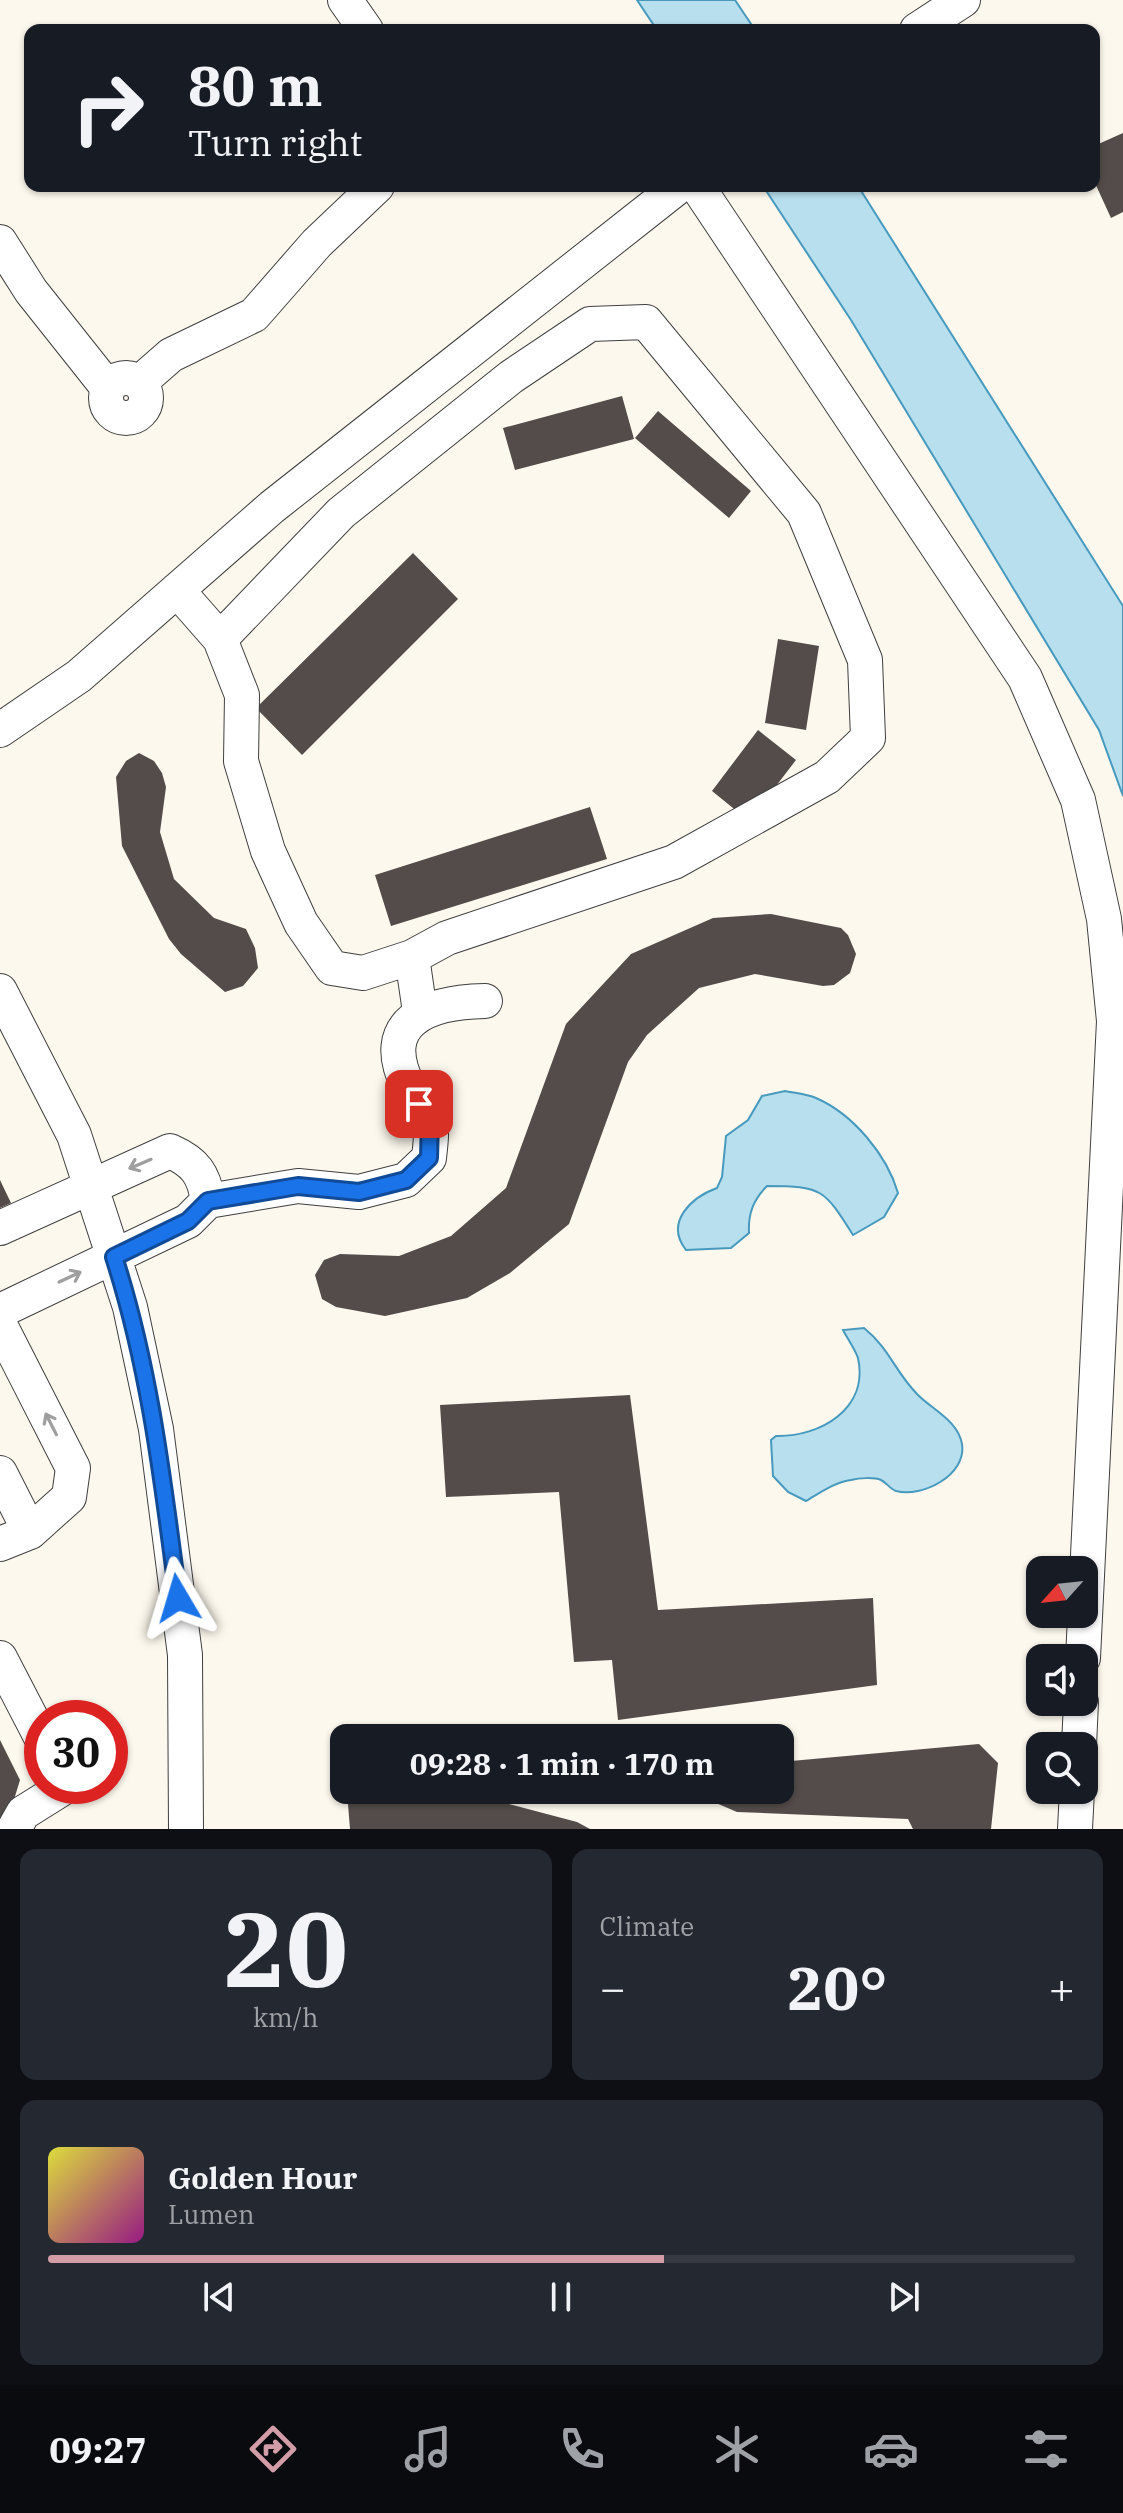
<!DOCTYPE html>
<meta charset="utf-8">
<style>
body{margin:0;font-family:"IBM Plex Serif",serif;background:#242831;color:#f1f3f6;height:100vh;display:flex;flex-direction:column;font-size:30px;white-space:nowrap}
*{box-sizing:border-box;margin:0}
p{font-size:26px;color:#9ea1a6}
.icon{flex:none;width:44px;height:44px;fill:none;stroke:currentColor;stroke-width:2;stroke-linecap:round;stroke-linejoin:round}
.map{position:relative;height:1829px;overflow:hidden}
.panel{display:flex;flex-direction:column;gap:20px;padding:20px;background:#0d0f14;flex:1}
.panel>*{flex:none}
.banner{position:absolute;left:24px;top:24px;width:1076px;height:168px;border-radius:16px;box-shadow:0 2px 6px #0004;background:#171b24;color:#f1f3f6;overflow:hidden}
.needle{width:52px;rotate:243deg}
.tools{position:absolute;left:1026px;top:1556px;display:grid;gap:16px}
.tools a{display:grid;place-items:center;width:72px;height:72px;border-radius:16px;background:#171b24;box-shadow:0 2px 6px #0004;font-size:40px}
.speed{position:absolute;left:24px;top:1700px;display:flex;gap:16px;font-size:40px;font-weight:700;text-align:center}
.speed>*{display:grid;place-content:center;width:104px;height:104px;border-radius:50%;background:#171b24;box-shadow:0 2px 6px #0004;line-height:1}
.speed .limit{border:12px solid #d22;background:#fff;color:#111}
.pin{position:absolute;display:grid;place-items:center;width:68px;height:68px;color:#fff;margin:-34px;border-radius:16px;box-shadow:0 4px 12px #0006}
.me{position:absolute;width:88px;margin:-44px;rotate:353deg;stroke-linejoin:round;filter:drop-shadow(0 0 6px #0008)}
.turn{display:flex;align-items:center;gap:28px;height:168px;padding:0 32px;font-size:36px}
.turn .icon{width:104px;height:104px;stroke-width:2.5}
.turn b{display:block;font-size:56px;line-height:68px}
.big{font-size:60px;font-weight:800;line-height:1.1}
.panel .card{flex:1;display:flex;flex-direction:column;justify-content:center;gap:12px;min-width:0;padding:0 28px;border-radius:16px;background:#242831}
.panel .dial{align-items:center;gap:0}
.dial b{font-size:104px;line-height:1}
.song{display:flex;align-items:center;gap:24px}
.cover{width:96px;height:96px;border-radius:12px;background:linear-gradient(135deg,hsl(60 70% 55%),hsl(310 70% 35%))}
.played{height:8px;border-radius:4px;background:linear-gradient(90deg,#d29da6 60%,#363941 60%)}
.keys{display:flex;justify-content:space-around;direction:ltr}
.heat{display:flex;justify-content:space-between;align-items:center;font-size:44px;direction:ltr}
.panel .tiles{flex:1;display:grid;gap:20px;grid-template-columns:1fr 1fr}
.card:last-child{grid-column:span 2}
.trip{position:absolute;left:330px;top:1724px;width:464px;height:80px;border-radius:16px;background:#171b24;box-shadow:0 2px 6px #0004;font-weight:800;line-height:80px;text-align:center}
.dock{display:flex;height:128px;justify-content:space-around;align-items:center;background:#090b0e;color:#9ea1a6}
.dock .icon{width:56px;height:56px}
.dock .on{color:#d29da6}
.dock b{font-size:36px;color:#f1f3f6}
.map>svg:first-child{display:block}
.water{fill:#b7dfee;stroke:#4799bd;stroke-width:2}
.building{fill:#534c4a}
.lines{fill:none;stroke-linecap:round;stroke-linejoin:round}
.minor-casing{stroke:#3f3f3f;stroke-width:36}
.minor{stroke:#fff;stroke-width:34}
.oneway{stroke:#9e9e9e}
.route-casing{stroke:#114b97;stroke-width:20}
.route{stroke:#1a73e8;stroke-width:14}
</style>
<div class="map">
<svg width="1123" height="1829" viewBox="0 0 1123 1829">
<rect width="100%" height="100%" fill="#fdf8ed"/>
<path class="water" d="M637,0h98l20,30h-98z
M763,186h95l265,420v190l-24,-66 -248,-410z
M785,1091c10,2 22,3 31,7 37,16 71,57 82,95l-14,24 -31,18c-29,-46 -31,-49 -86,-49 -14,14 -19,28 -18,47l-18,15 -45,2c-22,-28 6,-53 31,-62l5,-11 4,-41 22,-16 14,-24z
M864,1328c26,21 31,44 54,67 15,15 40,26 44,49 5,31 -40,54 -66,47 -6,-2 -9,-8 -15,-11 -7,-3 -22,-2 -30,0 -16,2 -31,13 -45,21l-18,-9 -15,-16 -2,-36 5,-4c44,1 93,-27 82,-78 -3,-9 -11,-20 -15,-28z"/>
<path class="building" d="M1123,133v79l-12,6 -17,-37v-35z
M622,396l12,43 -119,31 -12,-42z
M658,411l93,80 -22,27 -94,-80z
M413,553l45,46 -156,156 -46,-47z
M778,639l41,7 -13,84 -41,-7z
M758,730l38,30 -47,61 -37,-30z
M139,753l15,8 8,12 4,14 -6,45 14,47 40,39 32,11 9,19 3,20 -15,18 -18,6 -44,-38 -12,-15 -47,-93 -6,-69 10,-16z
M590,807l17,52 -216,67 -16,-51z
M771,914l70,14 7,7 8,19 -6,19 -16,12 -11,1 -68,-12 -56,14 -52,47 -19,27 -59,162 -59,49 -43,25 -82,18 -49,-9 -14,-8 -7,-24 9,-15 16,-6 59,2 52,-20 55,-48 60,-164 65,-70 82,-36z
M0,1180l11,23 -11,5z
M630,1395l28,215 215,-12 4,87 -259,35 -6,-60 -38,2 -15,-170 -113,5 -6,-92z
M0,1740l20,40 -15,49h-5z
M979,1744l19,19 -7,66h-78l-5,-10 -171,-7 -21,-9 -5,-13h69v-28z
M460,1791l117,31 13,7h-240l-3,-37z"/>
<g class="lines">
<defs>
<path id="minor" d="M345,0l21,30
M917,30l46,-30
M697,186l328,492 53,122 26,119 10,102 -31,637
M0,242l31,49 77,97
M106 398a20 20 0 1 1 40 0a20 20 0 1 1-40 0Z
M139,383l32,-28 83,-40 63,-72 60,-57
M177,590l43,49 121,-126 170,-136 79,-53 56,-2 158,191 61,147 3,78 -41,39 -153,85 -227,76 -35,19 8,55
M220,639l22,56 -1,66 27,90 33,72 31,45 31,5 49,-16
M0,730l79,-54 193,-169 407,-321
M0,991l74,144 56,172 26,122 29,226 1,174
M208,1201l90,-15 61,6 47,-12 23,-22c1,-11 4,-28 0,-38 -3,-12 -15,-22 -20,-32 -34,-67 19,-86 76,-87
M0,1228l170,-77c25,11 34,23 38,50l-20,20 -188,90
M0,1325l73,143 -4,29 -39,35 -30,12
M0,1473l30,59
M0,1658l42,81
M1079,1746l2,-44
M14,1829l9,-16 43,-27
M1075,1829l2,-39"/>
</defs>
<use href="#minor" class="minor-casing"/>
<use href="#minor" class="minor"/>
</g>
<defs><path id="oneway-shaft" d="M-6 0H5M1.5-3L5.5 0L1.5 3" fill="none" stroke-width="1.6" stroke-linecap="round" stroke-linejoin="round" transform="scale(2)"/></defs>
<g class="oneway">
<use href="#oneway-shaft" transform="translate(140 1164) rotate(157)"/>
<use href="#oneway-shaft" transform="translate(70 1277) rotate(-25)"/>
<use href="#oneway-shaft" transform="translate(51 1424) rotate(-117)"/>
</g>
<g class="lines">
<defs>
<path id="route" d="M178,1598c-15,-115 -28,-230 -64,-341l74,-36 20,-20 90,-15 61,6 47,-12 23,-22 1,-38 -11,-16"/>
</defs>
<use href="#route" class="route-casing"/>
<use href="#route" class="route"/>
</g>
</svg>
<div class="tools">
<a><svg class="needle" viewBox="-14 -14 28 28"><path d="M0-13l5 13h-10z" fill="#e53935"/><path d="M0 13l5-13h-10z" fill="#9ea1a6"/></svg></a>
<a><svg class="icon" aria-label="sound" viewBox="0 0 24 24"><path d="M4 9h4l5-4v14l-5-4H4zM17 9q2 3 0 6"/></svg></a>
<a><svg class="icon" aria-label="search" viewBox="0 0 24 24"><circle cx="10" cy="10" r="6"/><path d="M15 15l6 6"/></svg></a>
</div>
<div class="speed"><div class="limit">30</div></div>
<div class="pin" style="left:419px;top:1104px;background:#d93025"><svg class="icon" aria-label="arrive" viewBox="0 0 24 24"><path d="M6 21V4h12l-3 4 3 4H6"/></svg></div>
<svg class="me" style="left:178px;top:1598px" viewBox="-20 -20 40 40"><path d="M0-17L14 15 0 8-14 15z" fill="#1a73e8" stroke="#fff" stroke-width="4"/></svg>
<div class="trip">09:28 · 1 min · 170 m</div>
<div class="banner">
<div class="turn"><svg class="icon" aria-label="right" viewBox="0 0 24 24"><path d="M7 20v-9h11M14 6l5 5-5 5"/></svg><div><b>80 m</b>Turn right</div></div>
</div>
</div>
<section class="panel">
<div class="tiles">
<div class="card dial"><b>20</b><p>km/h</p></div>
<div class="card"><p>Climate</p>
<div class="heat"><a>−</a><b class="big">20°</b><a>+</a></div>
</div>
<div class="card">
<div class="song"><i class="cover"></i><div><b>Golden Hour</b><p>Lumen</p></div></div>
<div class="played"></div>
<div class="keys"><svg class="icon" aria-label="previous" viewBox="0 0 24 24"><path d="M18 5L8 12l10 7zM5 5v14"/></svg><svg class="icon" aria-label="pause" viewBox="0 0 24 24"><path d="M8 5v14M16 5v14"/></svg><svg class="icon" aria-label="next" viewBox="0 0 24 24"><path d="M6 5l10 7-10 7zM19 5v14"/></svg></div>
</div>
</div>
</section>
<nav class="dock">
<b>09:27</b>
<svg class="icon on" aria-label="directions" viewBox="0 0 24 24"><path d="M12 3l9 9-9 9-9-9zM9 14v-3h6M13 9l2 2-2 2"/></svg>
<svg class="icon" aria-label="music" viewBox="0 0 24 24"><path d="M9 18V5l10-2v13"/><circle cx="6" cy="18" r="3"/><circle cx="16" cy="16" r="3"/></svg>
<svg class="icon" aria-label="phone" viewBox="0 0 24 24"><path d="M5 4h4l2 5-3 2q2 4 5 5l2-3 5 2v4C11 20 4 13 5 4z"/></svg>
<svg class="icon" aria-label="climate" viewBox="0 0 24 24"><path d="M12 3v18M4 7l16 10M4 17L20 7"/></svg>
<svg class="icon" aria-label="car" viewBox="0 0 24 24"><path d="M5 17H2v-5l4-1 3-4h7l3 4 3 1v5h-3M9 17h6M6 11h13"/><circle cx="7" cy="17" r="2"/><circle cx="17" cy="17" r="2"/></svg>
<svg class="icon" aria-label="filters" viewBox="0 0 24 24"><path d="M4 7h16M4 17h16"/><circle cx="9" cy="7" r="2"/><circle cx="15" cy="17" r="2"/></svg>
</nav>
